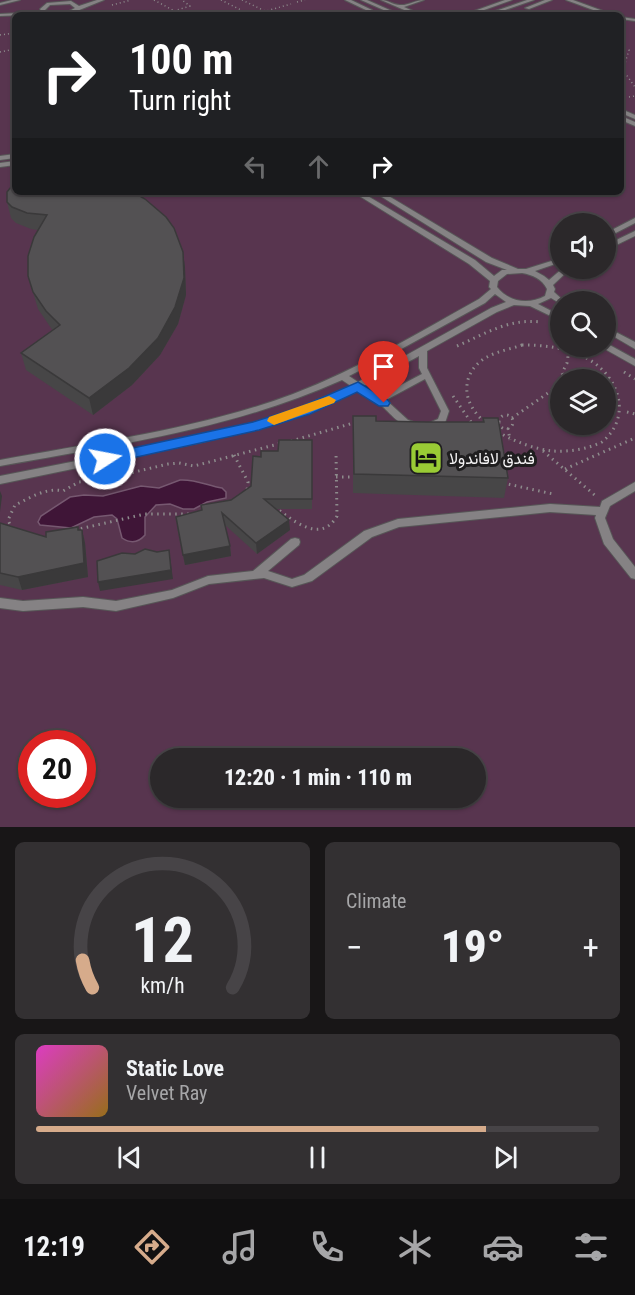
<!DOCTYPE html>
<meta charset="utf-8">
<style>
body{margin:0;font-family:"Roboto Condensed",Vazirmatn,sans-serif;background:#333032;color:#f1f3f6;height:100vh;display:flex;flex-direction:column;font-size:22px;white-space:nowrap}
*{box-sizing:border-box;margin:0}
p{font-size:20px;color:#a6a6a8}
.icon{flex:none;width:33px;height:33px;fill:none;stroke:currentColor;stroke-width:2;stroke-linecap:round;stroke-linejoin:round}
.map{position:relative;height:827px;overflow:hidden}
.drawer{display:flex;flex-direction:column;gap:15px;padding:15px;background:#181617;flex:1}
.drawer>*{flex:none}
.hud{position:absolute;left:12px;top:12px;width:612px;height:183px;border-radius:9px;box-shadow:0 2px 4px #0004,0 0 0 2px #474447;background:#202124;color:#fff;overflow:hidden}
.buttons{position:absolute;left:550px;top:213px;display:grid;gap:12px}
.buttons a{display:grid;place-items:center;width:66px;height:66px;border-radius:50%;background:#2b282a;box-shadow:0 2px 4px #0004,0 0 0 2px #474447;font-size:30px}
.speed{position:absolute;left:18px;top:730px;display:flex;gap:12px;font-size:30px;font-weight:700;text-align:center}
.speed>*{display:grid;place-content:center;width:78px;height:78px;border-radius:50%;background:#2b282a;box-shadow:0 2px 4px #0004,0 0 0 2px #474447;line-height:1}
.speed .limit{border:9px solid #d22;background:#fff;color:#111}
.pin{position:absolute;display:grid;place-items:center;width:51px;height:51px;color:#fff;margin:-62px -26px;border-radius:50% 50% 50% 0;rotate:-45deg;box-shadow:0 0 6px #0007}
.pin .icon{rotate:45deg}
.me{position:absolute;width:66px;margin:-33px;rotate:79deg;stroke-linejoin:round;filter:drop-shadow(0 0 4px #0008)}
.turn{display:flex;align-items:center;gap:21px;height:126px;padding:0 18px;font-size:27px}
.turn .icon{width:78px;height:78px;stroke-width:2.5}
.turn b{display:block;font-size:42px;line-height:51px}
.lanes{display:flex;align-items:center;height:57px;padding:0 18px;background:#0003;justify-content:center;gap:30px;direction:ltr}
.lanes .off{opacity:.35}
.big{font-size:45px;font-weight:800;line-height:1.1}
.drawer .tile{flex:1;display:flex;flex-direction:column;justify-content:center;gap:9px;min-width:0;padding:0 21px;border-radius:9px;background:#333032}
.drawer .dial{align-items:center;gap:0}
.dial svg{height:156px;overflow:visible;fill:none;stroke:#474447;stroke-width:7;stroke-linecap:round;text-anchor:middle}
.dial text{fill:#f1f3f6;stroke:none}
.song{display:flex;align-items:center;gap:18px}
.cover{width:72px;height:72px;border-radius:9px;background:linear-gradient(135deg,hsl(310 70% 55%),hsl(40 70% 35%))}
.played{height:6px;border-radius:3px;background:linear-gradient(90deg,#d6ab8b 80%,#474447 80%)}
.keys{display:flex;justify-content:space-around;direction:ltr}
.heat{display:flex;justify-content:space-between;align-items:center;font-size:33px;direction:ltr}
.drawer .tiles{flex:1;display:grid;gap:15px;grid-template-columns:1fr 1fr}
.tile:last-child{grid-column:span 2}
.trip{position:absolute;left:150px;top:748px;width:336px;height:60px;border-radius:30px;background:#2b282a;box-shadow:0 2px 4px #0004,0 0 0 2px #474447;font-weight:800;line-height:60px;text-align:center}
.tabs{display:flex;height:96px;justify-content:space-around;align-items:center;background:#111011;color:#a6a6a8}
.tabs .icon{width:42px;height:42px}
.tabs .current{color:#d6ab8b}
.tabs b{font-size:27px;color:#f1f3f6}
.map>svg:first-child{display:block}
.green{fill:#58354f;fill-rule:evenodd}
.water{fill:#3f1537;stroke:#765870;stroke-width:1.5}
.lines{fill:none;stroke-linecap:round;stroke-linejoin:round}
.lane-casing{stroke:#575657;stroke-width:2}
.path-far1{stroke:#8d8b8c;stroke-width:1.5;stroke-dasharray:1 3;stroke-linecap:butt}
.path{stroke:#8d8b8c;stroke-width:3;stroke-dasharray:1.5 4.5;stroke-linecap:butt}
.lane{fill:#858284;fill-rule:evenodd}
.wall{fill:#474647}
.shaded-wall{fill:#3a393a}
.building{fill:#535153;stroke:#3a393a;stroke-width:1.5}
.route{fill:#1a73e8;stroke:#114b97;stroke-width:1.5}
.slow{fill:#f59e0b}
.labels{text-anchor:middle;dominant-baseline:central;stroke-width:6;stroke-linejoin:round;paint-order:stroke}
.poi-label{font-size:16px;fill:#f5f4f5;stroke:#1f1e1f;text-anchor:start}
</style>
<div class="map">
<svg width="635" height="827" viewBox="0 0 635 827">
<rect width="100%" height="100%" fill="#393638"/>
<path class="green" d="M0,0h635v827h-635zM15,15h606v177h-606zM561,224h45v44h-45zM561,302h45v44h-45zM561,380h45v44h-45zM32,744h50v51h-50zM160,759h316v39h-316z"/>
<path class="water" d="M180,480c16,-1 28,6 42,8l4,4v6l-19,4 -13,7h-11l-13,-5 -14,1 -11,12v18c-6,7 -14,9 -23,3l-5,-19 -5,-4 -18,2 -23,11 -31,-3 -2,-3 3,-6 29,-19 14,-2 19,1 38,-10 18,2z"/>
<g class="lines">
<defs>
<path id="lane" d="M12,0h8l-20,5v-2z
M97,0h7l-37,15 -20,-1 -47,2v-2l42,-2 -2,-3 7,-6 24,-2 8,5zM70,4l5,4c-10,6 -20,7 -30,2l5,-5z
M345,0h6l21,10 -4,1z
M361,0h6l34,15h-6z
M381,0c7,0 12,5 19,5 7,1 16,-5 24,-5l-20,7 18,8h-6z
M505,0h7l-42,15h-7z
M527,0h7l-43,15h-7z
M545,0h7l-23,9 -4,-1z
M566,0h7l41,15h-7z
M621,17l14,2v2l-14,-2z
M621,109l14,6v4l-14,-6z
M621,116l14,6v4l-14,-6z
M15,154v4l-15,2v-4z
M15,161v4l-15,2v-4z
M353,192h8l114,68 19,16 8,-6h5l-21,-8 -112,-70h8l110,66 26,11h8l35,-11v4l-26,9 9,5 5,4 14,-12h8l-18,17 2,4 -1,3 11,10h-4v2l-10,-6 -13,6 23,12v5l-31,-15 -16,-1 -17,7 -70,39v17l22,43 -4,12 -15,6 -3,-1 -2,-2 2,-2 11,-5 3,-8 -16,-32 -39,21 22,20 11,4 2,2 -2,2c-16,2 -26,-12 -37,-22 -8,-6 -17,-11 -25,-16l-72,30 -82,22 -203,42v-8l203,-40 76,-20 72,-30 -9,-6c-109,49 -226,65 -342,86v-6c98,-18 199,-31 293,-66 65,-25 125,-61 186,-95l12,-10 -2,-2 1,-6 -21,-17zM522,273c11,2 20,6 25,16l-2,7c-17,9 -36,6 -48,-9l1,-6 9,-7zM495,294l11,8 -15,6 -133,74 -9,-6 45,-23 91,-50zM419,356v12l3,6 -42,22 -16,-10z
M635,218v5l-29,15v-5z
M635,231v5l-29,14v-5z
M606,327l29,15v7l-29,-17z
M606,343l29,16v7l-32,-18 -1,-2h4z
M635,482v9l-25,15 -5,12 8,21 22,28v12l-4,-1 -27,-34 -9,-26 1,-3 -46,-3 -151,15 -27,10 -60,44 -20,6 -28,-9 -55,6 -36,14 -57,13 -33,-4 -60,4 -23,-3v-10l23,3 60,-4 33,4 56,-11 36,-14 45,-5 38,-32 4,-1 4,1 1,3 -1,3 -31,26 24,8 12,-4 60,-44 34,-12 152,-15 50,3 2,-6z"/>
</defs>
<use href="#lane" class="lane-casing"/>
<path class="path-far1" d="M154,0l28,15
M221,0l30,15
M242,0l23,11
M297,2l8,-2
M112,5l19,-5
M174,11l16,-5 -8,-6
M227,15l14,-4
M252,15l39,-11
M0,35l15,-2
M621,36l3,2 -3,2
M621,48l8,2 -6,20 12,17
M0,52l15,-3
M629,97l6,-1
M621,98l3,-1"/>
<path class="path" d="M522,345c20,0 40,2 58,10 37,15 55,60 22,87 -14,7 -33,10 -49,9 -31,-3 -90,-28 -86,-66 1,-12 10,-23 20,-28 11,-6 24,-8 35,-12z
M457,346c28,-12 52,-28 84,-24
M583,346l12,8
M624,372l11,7
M565,380l-3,-7 5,-10 2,-13
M590,380l22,-2
M453,396l20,29
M627,412l8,2
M499 422a7 7 0 1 1 14 0a7 7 0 1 1-14 0Z
M512,418l49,-34
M508,428l2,12
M291,441l66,-19
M543,451l54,46
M234,455l14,27 -1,9
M565,469l70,-31
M336,477h20
M503,483l50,11
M275,507c18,14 46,37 62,9l-1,-64
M12,529l-4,-9 7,-15c15,-7 31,-18 48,-14l16,-9 22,-2 67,-16 11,-1 15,3 88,-23
M75,530l70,-16h44"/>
<use href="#lane" class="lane"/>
</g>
<path class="wall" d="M7,202l176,50 2,16 1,27 -8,29 -18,31 -28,30 -39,30 -67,-45 -5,-17 32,-22 -15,-22 -10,-33 10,-46 -7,-1 -15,-6 -5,-5z
M353,416l23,5 50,1h56l1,-4 25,60 -4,20 -151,-5z
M312,440v69h-36l14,21 -33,24 -32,-29 5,21 1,10 -46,9 -8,-38 24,-17 30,-10 20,-14 10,-29z
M0,523l46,14 32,-10 1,3h3l3,13 3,34 -66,13 -22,-5z"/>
<path class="shaded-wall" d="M183,252l2,16 1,27 -8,29 -18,31 -28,30 -39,30 -4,-17z
M0,491l2,5 -2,16z
M289,520l1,10 -33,24 -1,-11z
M82,530l3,13 3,34 -66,13 -4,-13z
M230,546l1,10 -46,9 -2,-10z
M169,550l4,29 -73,12 -2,-9z"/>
<path class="building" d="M15,182v10h118l12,7 21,18 8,11 9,24 1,26 -9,29 -17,31 -29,30 -40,30 -68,-45 39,-28 -14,-14 -13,-19 -5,-16v-20l6,-19 13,-22 -20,-2 -15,-6 -5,-5v-10z
M353,416h23v5l50,1h58l-1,-4h15l10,60 -154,-4z
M279,440h33v59h-48l25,21 -33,23 -34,-30 8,33 -47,9 -7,-38 26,-7 -1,-5 30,-5 20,-14 2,-30 8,1v-6h17z
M0,523l46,14v-5l32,-5v3h4l2,33 -66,14 -18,-4z
M145,549l12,3 12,-2 2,20 -73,12 -1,-21 25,-8 13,1z"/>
<path class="route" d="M358,382l30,18 2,3 -2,3h-9l-22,-14 -47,22 -51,16 -154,34 -7,-5 7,-5 148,-32 47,-15z"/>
<path class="slow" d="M329,396l7,4 -2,3 -60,22 -7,-4 2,-4z"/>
<defs>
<symbol id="hotel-square" viewBox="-11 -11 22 22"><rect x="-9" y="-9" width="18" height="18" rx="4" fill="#99cb35" stroke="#1f1e1f"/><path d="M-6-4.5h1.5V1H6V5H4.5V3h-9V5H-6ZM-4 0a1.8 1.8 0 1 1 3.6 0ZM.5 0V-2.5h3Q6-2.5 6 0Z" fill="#111"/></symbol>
</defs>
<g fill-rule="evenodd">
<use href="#hotel-square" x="407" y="439" width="38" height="38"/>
</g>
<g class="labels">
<g class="poi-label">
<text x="449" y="458">فندق لافاندولا</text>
</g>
</g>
</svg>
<div class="buttons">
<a><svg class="icon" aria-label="sound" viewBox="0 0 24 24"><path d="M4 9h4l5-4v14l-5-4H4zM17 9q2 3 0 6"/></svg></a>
<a><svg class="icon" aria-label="search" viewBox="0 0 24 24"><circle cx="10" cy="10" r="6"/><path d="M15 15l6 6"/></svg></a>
<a><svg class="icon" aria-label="layers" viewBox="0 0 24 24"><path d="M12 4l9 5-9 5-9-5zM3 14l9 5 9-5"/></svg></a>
</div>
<div class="speed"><div class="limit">20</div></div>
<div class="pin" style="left:384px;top:403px;background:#d93025"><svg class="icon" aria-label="arrive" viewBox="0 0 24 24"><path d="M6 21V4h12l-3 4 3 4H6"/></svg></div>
<svg class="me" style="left:105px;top:459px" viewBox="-20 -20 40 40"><circle r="17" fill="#1a73e8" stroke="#fff" stroke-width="3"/><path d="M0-11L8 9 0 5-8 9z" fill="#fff"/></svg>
<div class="trip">12:20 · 1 min · 110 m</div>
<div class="hud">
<div class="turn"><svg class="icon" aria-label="right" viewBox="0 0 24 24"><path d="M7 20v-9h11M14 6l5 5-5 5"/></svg><div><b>100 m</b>Turn right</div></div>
<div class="lanes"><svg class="icon off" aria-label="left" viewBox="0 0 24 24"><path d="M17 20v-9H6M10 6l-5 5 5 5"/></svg><svg class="icon off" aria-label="ahead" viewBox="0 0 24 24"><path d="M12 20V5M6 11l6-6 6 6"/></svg><svg class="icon" aria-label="right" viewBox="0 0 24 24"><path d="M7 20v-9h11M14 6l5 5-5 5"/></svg></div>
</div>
</div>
<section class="drawer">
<div class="tiles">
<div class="tile dial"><svg viewBox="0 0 100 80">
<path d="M14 69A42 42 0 1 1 86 69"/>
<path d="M14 69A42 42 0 0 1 9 55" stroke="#d6ab8b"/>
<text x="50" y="56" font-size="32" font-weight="700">12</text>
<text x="50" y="72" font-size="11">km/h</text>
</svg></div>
<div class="tile"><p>Climate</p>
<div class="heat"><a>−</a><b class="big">19°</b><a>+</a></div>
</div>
<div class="tile">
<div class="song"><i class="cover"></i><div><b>Static Love</b><p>Velvet Ray</p></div></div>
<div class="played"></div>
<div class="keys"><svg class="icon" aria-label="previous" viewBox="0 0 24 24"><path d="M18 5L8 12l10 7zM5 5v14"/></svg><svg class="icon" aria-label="pause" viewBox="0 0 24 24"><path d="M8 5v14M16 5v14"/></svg><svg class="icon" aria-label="next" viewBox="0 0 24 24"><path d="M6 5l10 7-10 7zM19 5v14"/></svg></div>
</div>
</div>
</section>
<nav class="tabs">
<b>12:19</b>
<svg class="icon current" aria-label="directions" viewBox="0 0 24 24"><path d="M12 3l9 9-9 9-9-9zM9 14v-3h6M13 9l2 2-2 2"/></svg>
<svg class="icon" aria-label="music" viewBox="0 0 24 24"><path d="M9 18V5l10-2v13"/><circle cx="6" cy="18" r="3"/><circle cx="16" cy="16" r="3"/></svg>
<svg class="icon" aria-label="phone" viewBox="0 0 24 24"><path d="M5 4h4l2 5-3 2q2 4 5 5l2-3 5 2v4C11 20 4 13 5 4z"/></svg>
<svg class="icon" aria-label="climate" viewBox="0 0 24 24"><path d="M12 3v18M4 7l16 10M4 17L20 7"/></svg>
<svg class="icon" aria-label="car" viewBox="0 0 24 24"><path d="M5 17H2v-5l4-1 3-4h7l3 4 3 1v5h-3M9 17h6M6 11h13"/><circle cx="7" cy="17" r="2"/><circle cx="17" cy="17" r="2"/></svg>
<svg class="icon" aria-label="filters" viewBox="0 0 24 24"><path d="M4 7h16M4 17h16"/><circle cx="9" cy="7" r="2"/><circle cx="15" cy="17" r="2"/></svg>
</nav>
